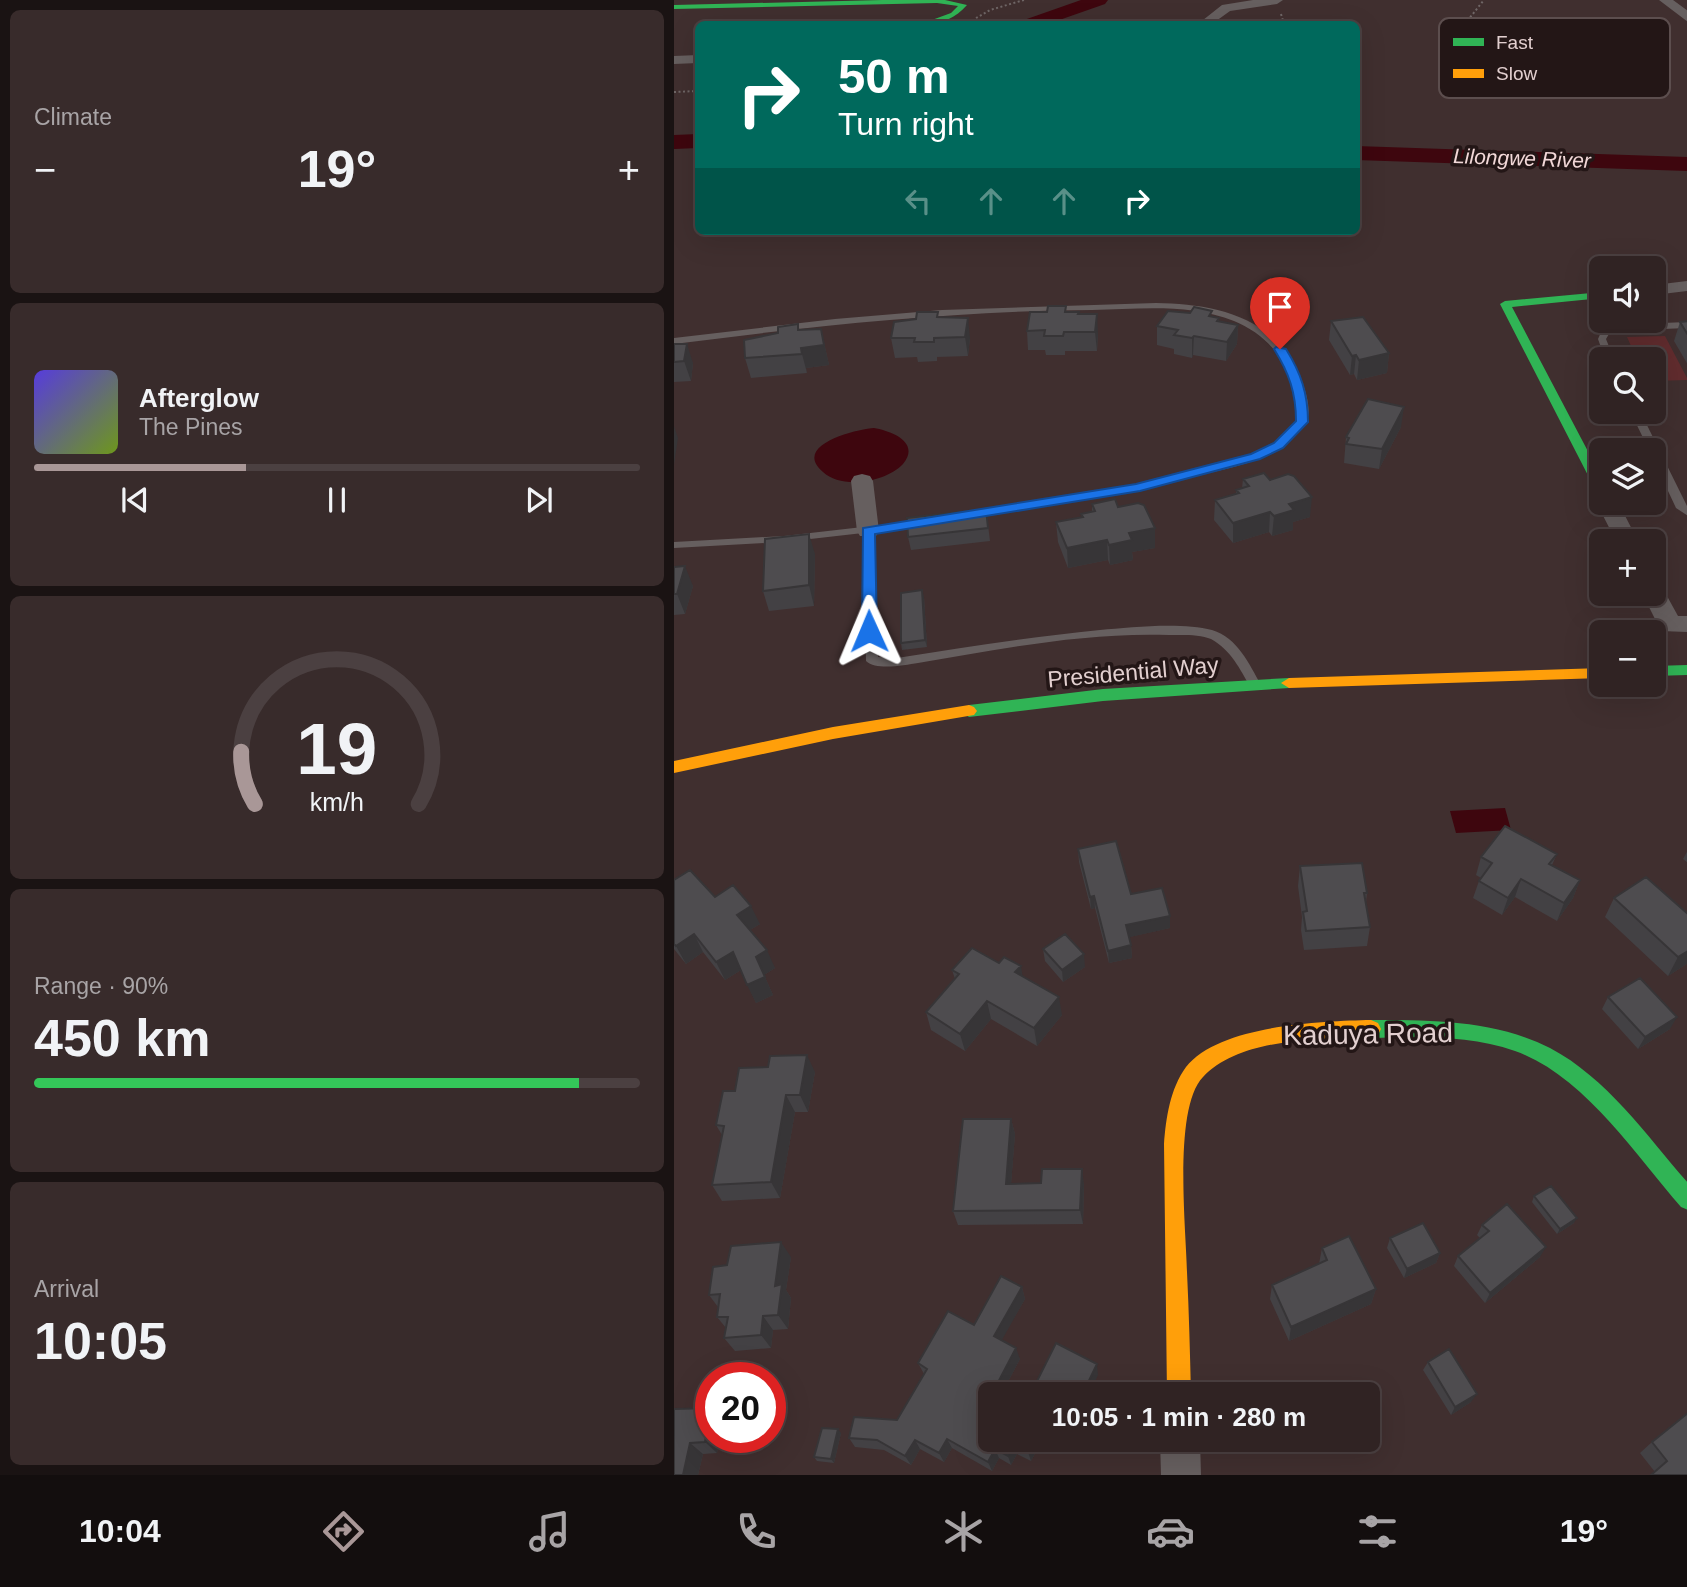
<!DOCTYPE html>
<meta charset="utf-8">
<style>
body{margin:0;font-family:Arial,sans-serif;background:#382b2b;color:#f1f3f6;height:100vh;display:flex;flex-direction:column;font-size:26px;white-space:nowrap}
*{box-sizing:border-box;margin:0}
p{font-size:23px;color:#a8a4a6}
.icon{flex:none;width:38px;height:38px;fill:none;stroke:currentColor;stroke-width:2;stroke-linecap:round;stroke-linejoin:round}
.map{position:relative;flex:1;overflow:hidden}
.side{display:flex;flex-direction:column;gap:10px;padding:10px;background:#1a1313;width:674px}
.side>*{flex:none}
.hud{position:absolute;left:21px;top:21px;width:665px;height:214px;border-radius:10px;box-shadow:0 7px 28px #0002,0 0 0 2px #4b4041;background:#00695c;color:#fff;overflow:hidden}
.tools{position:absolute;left:915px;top:256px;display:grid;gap:14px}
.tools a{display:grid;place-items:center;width:77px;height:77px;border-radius:10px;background:#302323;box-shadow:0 7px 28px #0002,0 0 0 2px #4b4041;font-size:35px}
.speed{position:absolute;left:21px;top:1362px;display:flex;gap:14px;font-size:35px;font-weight:700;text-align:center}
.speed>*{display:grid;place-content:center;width:91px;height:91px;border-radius:50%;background:#302323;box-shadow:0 7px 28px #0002,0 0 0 2px #4b4041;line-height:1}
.speed .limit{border:10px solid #d22;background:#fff;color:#111}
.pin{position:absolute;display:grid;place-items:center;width:60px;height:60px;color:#fff;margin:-72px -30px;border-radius:50% 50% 50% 0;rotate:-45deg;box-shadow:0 0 7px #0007}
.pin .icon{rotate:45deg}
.me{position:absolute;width:77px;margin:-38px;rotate:359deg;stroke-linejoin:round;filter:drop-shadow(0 0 5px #0008)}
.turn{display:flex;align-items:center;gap:24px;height:147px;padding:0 28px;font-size:32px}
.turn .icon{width:91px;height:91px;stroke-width:2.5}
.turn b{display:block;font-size:49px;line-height:60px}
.lanes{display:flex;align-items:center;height:66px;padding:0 28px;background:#0003;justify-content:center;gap:35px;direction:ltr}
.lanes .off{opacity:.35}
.big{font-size:52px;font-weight:600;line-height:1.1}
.side .card{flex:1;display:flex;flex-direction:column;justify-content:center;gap:10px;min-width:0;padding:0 24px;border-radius:10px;background:#382b2b}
.side .dial{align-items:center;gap:0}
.dial svg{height:182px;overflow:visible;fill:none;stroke:#4b4041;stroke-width:7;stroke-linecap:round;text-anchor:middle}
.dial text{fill:#f1f3f6;stroke:none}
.song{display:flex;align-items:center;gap:21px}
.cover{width:84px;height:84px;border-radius:10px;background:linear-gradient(135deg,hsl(250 70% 55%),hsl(80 70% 35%))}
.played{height:7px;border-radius:4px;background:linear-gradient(90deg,#a99797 35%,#4b4041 35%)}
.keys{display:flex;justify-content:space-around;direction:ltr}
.heat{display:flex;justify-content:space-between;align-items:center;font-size:38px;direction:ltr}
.charge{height:10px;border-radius:5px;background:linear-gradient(90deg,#34c759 90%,#4b4041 0)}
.trip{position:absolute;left:304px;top:1382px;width:402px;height:70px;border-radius:10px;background:#302323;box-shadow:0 7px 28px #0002,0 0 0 2px #4b4041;font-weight:600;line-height:70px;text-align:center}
.tabs{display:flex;height:112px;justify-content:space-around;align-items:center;background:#130e0e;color:#a8a4a6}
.tabs .icon{width:49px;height:49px}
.tabs .on{color:#a99797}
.tabs b{font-size:32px;color:#f1f3f6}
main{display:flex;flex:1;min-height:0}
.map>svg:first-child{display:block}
.green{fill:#612c2e}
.water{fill:#3e060e}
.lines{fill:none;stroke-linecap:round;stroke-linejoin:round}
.river{fill:#3e060e;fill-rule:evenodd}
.path{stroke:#6f6666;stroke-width:2;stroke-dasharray:2 2.5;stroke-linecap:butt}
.lane{fill:#665f5f;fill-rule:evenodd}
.street{fill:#665f5f;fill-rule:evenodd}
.fast{fill:#30b455;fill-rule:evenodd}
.slow{fill:#ff9f0a;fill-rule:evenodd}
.wall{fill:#434144}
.shaded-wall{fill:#373537}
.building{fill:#4e4c4f;stroke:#373537;stroke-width:2}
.route{fill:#1a73e8;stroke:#114b97;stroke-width:2}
.labels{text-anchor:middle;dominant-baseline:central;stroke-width:7;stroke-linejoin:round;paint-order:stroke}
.far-water-label{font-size:21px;font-style:italic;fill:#f2d8d8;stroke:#231616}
.street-label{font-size:23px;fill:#e2cfcf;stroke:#231616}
.near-street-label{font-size:28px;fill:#e2cfcf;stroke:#231616}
.key{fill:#231616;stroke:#5c4e4e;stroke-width:2}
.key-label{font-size:19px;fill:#e2cfcf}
</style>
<main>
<section class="side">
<div class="card"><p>Climate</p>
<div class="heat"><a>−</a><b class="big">19°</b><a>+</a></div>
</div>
<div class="card">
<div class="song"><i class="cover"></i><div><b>Afterglow</b><p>The Pines</p></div></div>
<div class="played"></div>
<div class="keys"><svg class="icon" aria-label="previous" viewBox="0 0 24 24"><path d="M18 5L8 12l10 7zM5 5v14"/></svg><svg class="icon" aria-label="pause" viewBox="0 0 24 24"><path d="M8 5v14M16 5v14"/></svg><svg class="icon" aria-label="next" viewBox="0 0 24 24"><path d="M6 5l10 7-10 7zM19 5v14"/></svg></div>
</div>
<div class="card dial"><svg viewBox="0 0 100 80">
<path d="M14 69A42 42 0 1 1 86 69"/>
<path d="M14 69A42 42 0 0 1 8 46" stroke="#a99797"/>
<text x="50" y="56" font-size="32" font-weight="700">19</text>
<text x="50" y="72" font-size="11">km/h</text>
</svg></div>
<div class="card"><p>Range · 90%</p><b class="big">450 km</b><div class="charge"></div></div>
<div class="card"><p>Arrival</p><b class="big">10:05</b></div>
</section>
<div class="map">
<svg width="1014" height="1475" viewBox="0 0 1014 1475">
<rect width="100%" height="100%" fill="#402f2f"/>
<path class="green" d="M991,336l22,42v2l-33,1v-22h-17l-10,-22z"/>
<path class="water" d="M200,428c17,3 47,14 29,36 -17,18 -61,26 -80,8 -32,-27 34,-43 51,-44z
M831,808l6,22 -55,3 -6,-22z"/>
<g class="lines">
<path class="river" d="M407,0h27l-3,4 -57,20h-26l2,-4z
M24,134v14l-24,1v-14z
M682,146l332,11v14l-332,-11z"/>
<path class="path" d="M607,14l3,10
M302,18l14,-8 34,-10
M774,42l1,-10 19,-12 16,-20
M0,92l24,-1"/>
<path class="lane" d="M482,303c47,1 99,8 129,49 12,16 29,49 22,69 -2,6 -21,24 -26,27 -21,14 -56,21 -81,27 -76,19 -153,31 -230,44l-4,-1v-4l170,-29 70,-17 47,-14 23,-10 21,-23c2,-44 -21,-83 -63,-100 -45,-18 -95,-12 -142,-11 -140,1 -279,16 -418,34v-6l161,-19 107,-9z
M1014,322v6l-73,3 -6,3 -3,5 8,20h-9l-7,-20 4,-9 11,-5z
M956,411h10l48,97v8l-12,-8 -22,-47v-11h-5z
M250,520l5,3 -1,2 -55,7 5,125 19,1c68,-11 134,-21 203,-28 31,-3 82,-8 112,0 26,8 37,34 49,55l-2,3h-8c-12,-20 -19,-37 -40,-49 -11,-5 -30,-4 -42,-4 -84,-3 -169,14 -251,28 -14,2 -41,8 -52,-2l-3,-128 -79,9 -110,6v-6l110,-6z"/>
<path class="street" d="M579,0h30l-6,4 -47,7 -18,13h-14l24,-19z
M985,0h14l15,11v11z
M24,55v8l-24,1v-8z
M1014,281v10l-34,4v-10z
M188,474l8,2 3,5 6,50 -3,5h-16l-3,-5 -6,-50 3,-5z
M925,497h3v5h16l20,39h-22l-20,-39z
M980,585l8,2 16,29h10v16l-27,-1 -19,-38h12z
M486,1440h40l1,35h-40z"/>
<path class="fast" d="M208,0h63l22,5c-12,14 -28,20 -46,19l30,-11 7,-7 -21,-3 -263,6v-4z
M928,292v6l-90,9 90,171v17l-6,-4 -96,-187 5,-3z
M1014,665v10l-34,1v-10z
M615,678l8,5 -8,5 -186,13 -134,16 -8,-6 8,-6 134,-16z
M697,1020c61,0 124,0 179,28 57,30 97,88 138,135v27l-7,-3c-46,-53 -98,-132 -166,-156 -46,-16 -97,-14 -144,-13l-7,-3 -3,-6 3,-6z"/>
<path class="slow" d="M928,668v10l-313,10 -8,-5 8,-5z
M295,705l5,2 3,4 -3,4 -141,24 -159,34v-12l159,-34z
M697,1020l7,3 3,6 -3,6 -7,3c-50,0 -132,0 -168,39 -30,31 -17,151 -16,195 2,41 3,82 4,123h-24l-3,-251c2,-26 6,-55 22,-77 33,-42 136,-46 185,-47z"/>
</g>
<path class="wall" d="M392,312l13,2 19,19 -1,18h-32v4h-19l-1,-5h-17l-1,-19z
M264,317l32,21 -2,18 -31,1v4l-19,1 -1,-5 -22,1 -4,-20z
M538,317l7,1v3l19,4 -1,19 -11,17 -33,-6 -1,3 -18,-4v-5l-17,-4v-19z
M657,321l58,32 -2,20 -30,7 -3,-6 -4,1 -21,-35z
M1014,321v44l-14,-24 6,-19z
M147,329l8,36 -23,3 1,5 -56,5 -6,-20 54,-28z
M0,344l19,19 -2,18 -17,1z
M727,427l-22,42 -35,-6 2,-26z
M569,479l27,1 40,37 -17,5v8l-21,6 -3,-4 -36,11 -19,-23 1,-20 21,-6v-4l6,-2z
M418,504l26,3 37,41 -23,4 1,8 -23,5 -2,-5 -40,8 -10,-26 -2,-20 26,-5 -1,-3 11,-2z
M312,509l4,32 -79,9 -3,-13z
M141,554l-1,52 -45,5 -6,-20z
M0,567l19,19 -8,28 -11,1z
M250,597l3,50 -25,3 -1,-7z
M404,849l53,45 39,22v12l-41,9 2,8 1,13 -23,5 -14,-55 -4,1 -12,-47z
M1014,850v13l-5,-4z
M883,854l-5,11 28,15 -7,18 -16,23 -42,-24 -13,18 -29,-17 6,-17 2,-3 -5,-3 5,-18z
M626,866l67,27 -1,10 4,24 -3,19 -63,4 -3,-20 1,-13 -4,-31z
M0,880l41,17 45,27 -10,6 25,38 -11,7 9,20 -17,8 -15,-33 -16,10 -22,-28 -17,12 -12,-15z
M940,898l74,65 -20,13 -63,-59z
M369,949l42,18 -22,15 -18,-21z
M278,970l70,6 40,39 -25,31 -46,-27 -26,32 -34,-21 -5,-18 29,-33z
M934,997l62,32 -32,20 -36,-40z
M141,1072l-7,40h-13l-15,86 -58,3 -10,-16 10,-50 -6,-10z
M337,1119l4,15 -4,50h73l-1,40 -125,1 -5,-14z
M860,1196l40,27 -17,11 -25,-32z
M808,1225l58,32 -55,46 -31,-37 4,-10 22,-18 -3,-3z
M716,1238l50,15 -4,10 -32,15 -17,-30z
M648,1248l54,41 -5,15 -82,37 -19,-42 2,-14 47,-21z
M117,1257l-5,33 5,8 -3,31 -15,1 -2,18 -36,3 -11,-13 2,-10 -9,-11 1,-10 -9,-12z
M348,1287l3,12 -24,41 19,19 -19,36h-10l-1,20 1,25h51l-11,21 -14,-7 -6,11 -12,-7 -7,13 -40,-23 -8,14 -24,-13 -9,16 -27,-15 -29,-3 -6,-9 48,-18 27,-46 -6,-11 56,-38z
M754,1362l43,40 -20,13 -28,-45z
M0,1409l37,28h9l-3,16 -14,1 -5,21z
M167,1433l-7,30 -17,-2 -3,-4z
M978,1442l36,33 -33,-3 -15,-19z"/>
<path class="shaded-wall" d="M423,314l1,19 -1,18 -2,-19z
M294,318l2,20 -2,18 -3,-19z
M124,324l5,20 18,-15 8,36 -23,3 1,5 -5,-19z
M564,325l-1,19 -11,17 1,-19z
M520,336l-1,19 -1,3v-20z
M13,344l6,19 -2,18 -7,-20z
M715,353l-2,20 -30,7 2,-20z
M682,355l-2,19 -4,1 2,-19z
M730,407l-3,20 -22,42 3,-20z
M0,426l4,12 -4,27z
M638,497l-2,20 -17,5v8l-21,6 2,-20 15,-12z
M596,512l-1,20 -36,11v-20z
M481,528v20l-23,4 1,8 -23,5 -1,-20 20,-12z
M135,534l6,20 -1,52 -5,-21z
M433,540l1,20 -40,8 -1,-20z
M11,566l8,20 -8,28 -8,-20z
M248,590l2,7 3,50 -2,-7z
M847,879l-6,18 -13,18 6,-17z
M906,880l-7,18 -16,23 7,-18z
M420,896l1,12 -4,1 -1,-12z
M77,906l9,18 -15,9 -8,-18z
M496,916v12l-44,10v-13z
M20,934l9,18 -17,12 -10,-18z
M457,945l1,13 -23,5 -1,-12z
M93,950l8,18 -11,7 9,20 -17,8 -9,-18 9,-28z
M1014,951v12l-20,13 10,-19z
M59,952l8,18 -16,10 -9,-18z
M410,954l1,13 -22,15 -1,-12z
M347,966l3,19 -9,-13z
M385,997l3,18 -25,31 -3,-18z
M313,1001l4,18 -26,32 -5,-17z
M1003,1017l-7,12 -32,20 7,-12z
M133,1055l8,17 -7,40 -8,-17z
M112,1095l9,17 -15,86 -9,-16z
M337,1119l4,15 -5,64 -4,-14z
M408,1169l2,15 -1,40 -3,-14z
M903,1218l-3,5 -17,11 3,-5z
M107,1242l10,15 -5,33 5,8 -3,31 -10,-14 -3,-29z
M872,1247l-6,10 -55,46 5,-10z
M766,1253l-4,10 -32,15 3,-9z
M348,1287l3,12 -27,48 -4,-11z
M702,1289l-5,15 -82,37 2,-14z
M89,1316l10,14 -2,18 -10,-13z
M342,1348l4,11 -19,36h-10z
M423,1364l1,11 -9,20h-7z
M803,1394l-6,8 -20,13 4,-8z
M317,1396v17l-4,8 -4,-10z
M37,1411v26h9l-3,16 -12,-11z
M164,1429l3,4 -7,30 -3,-4z
M273,1439l5,9 -8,14 -5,-9z
M241,1440l5,9 -9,16 -6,-9z
M360,1440h8l-11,21 -3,-9z
M16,1443l13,11 -5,21h-15z
M340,1444l3,10 -6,11 -3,-9z
M321,1449l4,9 -7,13 -4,-9z"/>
<path class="building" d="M374,306h18l-1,6h14l-1,2h19l-2,18h-31l-1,4h-19l1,-6 -18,1 3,-19h17z
M520,307l18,4 -3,5 10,2 -2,3 21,4 -11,17 -33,-6 -2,2 -18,-3 4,-5 -21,-4 11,-15 22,2z
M243,312h21l-1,5 31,1 -3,19 -31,1v4h-20l1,-4h-24l3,-16 22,-3z
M689,317l26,36 -30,7 -3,-5 -4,1 -21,-35z
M1014,321v14l-8,-13z
M124,324v6l23,-1 3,16 -23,3 1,6 -57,4 -1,-18 34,-7v-6z
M0,344h13l-3,17 -10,1z
M694,399l36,8 -22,42 -36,-5 3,-6 -3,-1z
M590,473l6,7 18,-6 6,2 18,21 -23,7 5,6 -20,6 -4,-4 -37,11 -18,-23 24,-7 -3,-3 13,-4 -6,-7z
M441,499l3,8 20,-4 6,2 11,23 -26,5 3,7 -23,5 -2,-5 -40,8 -11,-26 27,-5 -2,-3 14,-3 -3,-7z
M312,509l2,19 -80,9 -1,-19z
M135,534v51l-46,6 2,-52z
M11,566l-8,28h-3v-27z
M248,590l3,50 -24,3v-50z
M831,826l52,28 -8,10 31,16 -16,23 -43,-24 -13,19 -29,-17 13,-18 -11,-6z
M442,841l15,53 31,-6 8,28 -44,9 5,20 -23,6 -14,-55 -4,1 -12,-48z
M688,863l5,30h-3l6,34 -64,4 -3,-19 4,-1 -7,-45z
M16,870l25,27 18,-12 18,21 -14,9 30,35 -11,7 9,20 -18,8 -14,-33 -17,10 -22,-28 -18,12 -2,-2v-64z
M972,877l42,37v37l-10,6 -64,-59z
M391,934l19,20 -22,16 -19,-21z
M298,948l27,15 5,-6 17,9 -6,6 44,25 -25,31 -47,-27 -27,33 -34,-22 33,-38 -7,-4z
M966,978l37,39 -32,20 -37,-40z
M133,1055l-7,40h-14l-15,87 -59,3 12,-59 -8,-1 7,-34h12l4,-23 29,-1 2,-11z
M289,1119h48l-5,65 35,-1 1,-14h40l-2,41 -127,1z
M877,1186l26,32 -17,11 -26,-33z
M833,1204l39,43 -56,46 -32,-37 31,-25 -7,-6z
M749,1223l17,30 -33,16 -17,-31z
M675,1236l27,53 -85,38 -19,-42 55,-25 -5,-12z
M107,1242l-6,44 7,-2 -4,31 -15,1 -2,19 -37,3 4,-21h-11l3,-23 -11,1 4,-28 14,-2 4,-19z
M327,1276l21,11 -28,49 22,12 -33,63 8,4v25h43l-6,12 -14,-8 -6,12 -13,-7 -7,13 -41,-23 -8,14 -24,-13 -10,16 -28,-16 -28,-2 5,-21 43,3 30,-51 -9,-6 30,-52 26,14z
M382,1343l41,21 -15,31h-52z
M775,1349l28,45 -22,13 -27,-45z
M37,1408l-6,34 -15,1 -7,32h-9v-66z
M1014,1413v62h-37l16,-14 -15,-19z
M148,1428l16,1 -7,30 -17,-2z"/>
<path class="route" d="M602,347l10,2c15,24 22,45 22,73l-25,26 -23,11 -120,32 -265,43 2,97 -2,3h-11l-2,-3 1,-103 273,-44 115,-30 23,-11 22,-22c0,-28 -7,-48 -22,-72z"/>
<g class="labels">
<g class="far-water-label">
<text transform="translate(848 158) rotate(2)">Lilongwe River</text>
</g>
<g class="street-label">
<text transform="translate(459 672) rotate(-5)">Presidential Way</text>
</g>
<g class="near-street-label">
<text transform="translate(694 1034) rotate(-1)">Kaduya Road</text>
</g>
</g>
<rect x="765" y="18" width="231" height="80" rx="10" class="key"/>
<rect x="779" y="38" width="31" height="8" fill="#30b455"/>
<rect x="779" y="69" width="31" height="9" fill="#ff9f0a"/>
<g class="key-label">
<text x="822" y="49">Fast</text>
<text x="822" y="80">Slow</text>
</g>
</svg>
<div class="tools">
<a><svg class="icon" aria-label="sound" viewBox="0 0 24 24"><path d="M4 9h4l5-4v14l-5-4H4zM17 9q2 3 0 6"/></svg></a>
<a><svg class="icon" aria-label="search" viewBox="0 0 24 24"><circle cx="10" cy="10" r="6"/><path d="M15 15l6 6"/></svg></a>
<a><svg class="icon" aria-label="layers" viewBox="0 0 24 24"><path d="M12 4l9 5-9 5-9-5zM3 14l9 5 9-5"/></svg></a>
<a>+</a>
<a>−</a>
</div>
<div class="speed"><div class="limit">20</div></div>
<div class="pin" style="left:606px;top:349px;background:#d93025"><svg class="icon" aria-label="arrive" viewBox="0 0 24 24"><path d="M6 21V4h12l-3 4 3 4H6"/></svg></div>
<svg class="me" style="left:195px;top:631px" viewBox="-20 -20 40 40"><path d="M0-17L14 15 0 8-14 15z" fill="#1a73e8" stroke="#fff" stroke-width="4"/></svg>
<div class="trip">10:05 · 1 min · 280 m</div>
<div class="hud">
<div class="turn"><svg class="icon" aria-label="right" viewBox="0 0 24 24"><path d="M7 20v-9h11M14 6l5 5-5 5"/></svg><div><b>50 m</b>Turn right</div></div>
<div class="lanes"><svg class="icon off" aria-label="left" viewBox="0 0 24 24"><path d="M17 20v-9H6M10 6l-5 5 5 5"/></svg><svg class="icon off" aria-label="ahead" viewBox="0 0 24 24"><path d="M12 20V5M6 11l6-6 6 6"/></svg><svg class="icon off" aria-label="ahead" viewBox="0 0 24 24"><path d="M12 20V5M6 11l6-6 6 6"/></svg><svg class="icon" aria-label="right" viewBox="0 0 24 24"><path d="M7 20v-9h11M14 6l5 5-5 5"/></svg></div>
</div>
</div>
</main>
<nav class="tabs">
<b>10:04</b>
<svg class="icon on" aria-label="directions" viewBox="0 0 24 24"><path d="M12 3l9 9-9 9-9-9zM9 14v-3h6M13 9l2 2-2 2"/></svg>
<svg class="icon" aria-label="music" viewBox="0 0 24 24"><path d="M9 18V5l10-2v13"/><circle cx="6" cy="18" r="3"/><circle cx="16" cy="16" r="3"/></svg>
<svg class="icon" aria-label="phone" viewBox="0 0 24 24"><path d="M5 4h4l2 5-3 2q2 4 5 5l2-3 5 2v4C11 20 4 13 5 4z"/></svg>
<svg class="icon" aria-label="climate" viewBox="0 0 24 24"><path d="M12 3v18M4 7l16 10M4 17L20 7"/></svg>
<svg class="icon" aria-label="car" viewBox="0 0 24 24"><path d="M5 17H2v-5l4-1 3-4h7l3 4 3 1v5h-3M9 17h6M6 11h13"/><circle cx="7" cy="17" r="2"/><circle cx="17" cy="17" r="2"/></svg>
<svg class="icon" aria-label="filters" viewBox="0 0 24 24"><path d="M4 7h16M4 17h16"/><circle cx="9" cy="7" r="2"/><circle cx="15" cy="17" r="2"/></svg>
<b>19°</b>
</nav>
